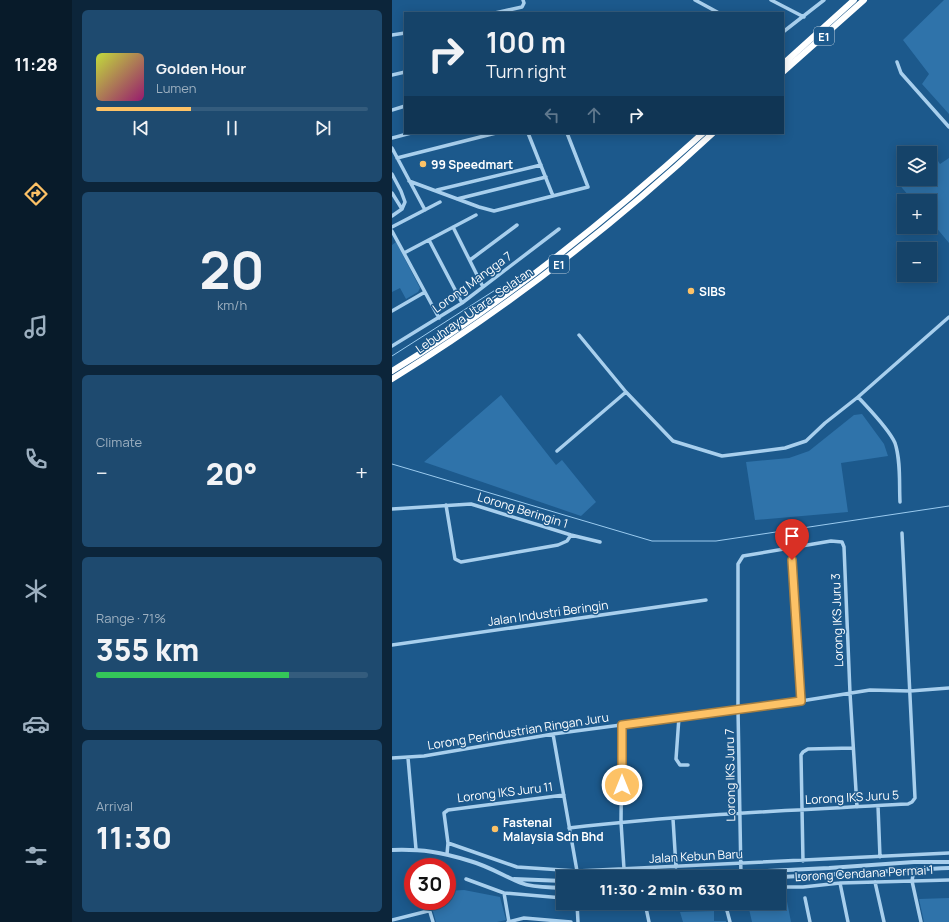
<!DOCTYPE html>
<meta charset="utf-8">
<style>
body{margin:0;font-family:Manrope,sans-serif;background:#1e4a6f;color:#f1f3f6;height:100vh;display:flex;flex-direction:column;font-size:15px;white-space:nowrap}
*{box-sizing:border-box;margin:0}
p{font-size:13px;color:#9db0c0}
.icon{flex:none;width:22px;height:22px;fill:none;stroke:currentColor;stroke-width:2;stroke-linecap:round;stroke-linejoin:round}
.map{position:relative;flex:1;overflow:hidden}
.drawer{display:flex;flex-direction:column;gap:10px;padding:10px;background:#0c253a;width:320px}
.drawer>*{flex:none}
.guide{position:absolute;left:12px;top:12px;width:380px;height:122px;border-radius:0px;box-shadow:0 2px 10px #0003,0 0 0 1px #345c7d;background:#154369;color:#f1f3f6;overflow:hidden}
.controls{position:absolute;left:505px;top:146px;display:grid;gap:8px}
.controls a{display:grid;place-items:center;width:40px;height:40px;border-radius:0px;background:#154369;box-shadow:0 2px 10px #0003,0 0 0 1px #345c7d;font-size:20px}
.speed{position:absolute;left:12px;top:858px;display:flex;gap:8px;font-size:20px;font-weight:700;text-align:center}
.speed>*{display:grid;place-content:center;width:52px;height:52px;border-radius:50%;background:#154369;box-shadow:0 2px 10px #0003,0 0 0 1px #345c7d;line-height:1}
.speed .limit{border:6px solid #d22;background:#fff;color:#111}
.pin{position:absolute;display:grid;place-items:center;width:34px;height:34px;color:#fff;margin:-41px -17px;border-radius:50% 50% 50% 0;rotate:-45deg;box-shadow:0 0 4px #0007}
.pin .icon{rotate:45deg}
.me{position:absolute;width:44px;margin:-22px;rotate:0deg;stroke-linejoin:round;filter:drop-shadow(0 0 3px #0008)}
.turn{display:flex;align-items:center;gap:14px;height:84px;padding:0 16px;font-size:18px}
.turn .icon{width:52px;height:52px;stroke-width:2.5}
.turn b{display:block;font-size:28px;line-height:34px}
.lanes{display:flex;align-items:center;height:38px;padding:0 16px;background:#0003;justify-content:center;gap:20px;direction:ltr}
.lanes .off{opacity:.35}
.big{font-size:30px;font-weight:800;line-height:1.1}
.drawer .card{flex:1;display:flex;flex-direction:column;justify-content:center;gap:6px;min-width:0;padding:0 14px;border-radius:6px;background:#1e4a6f}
.drawer .dial{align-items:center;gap:0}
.dial b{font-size:52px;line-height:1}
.song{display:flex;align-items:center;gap:12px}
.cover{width:48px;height:48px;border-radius:6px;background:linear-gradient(135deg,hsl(70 70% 55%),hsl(320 70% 35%))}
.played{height:4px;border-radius:2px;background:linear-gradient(90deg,#fdc266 35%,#345c7d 35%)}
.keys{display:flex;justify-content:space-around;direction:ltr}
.heat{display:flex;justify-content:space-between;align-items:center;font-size:22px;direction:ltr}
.charge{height:6px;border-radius:3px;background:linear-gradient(90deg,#34c759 71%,#345c7d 0)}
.trip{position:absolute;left:164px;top:870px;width:230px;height:40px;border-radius:0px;background:#154369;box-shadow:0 2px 10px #0003,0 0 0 1px #345c7d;font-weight:800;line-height:40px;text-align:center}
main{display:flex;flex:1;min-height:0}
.dock{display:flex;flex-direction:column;width:72px;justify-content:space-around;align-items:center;background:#081b2a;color:#9db0c0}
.dock .icon{width:28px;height:28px}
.dock .selected{color:#fdc266}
.dock b{font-size:18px;color:#f1f3f6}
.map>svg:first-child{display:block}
.green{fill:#2f73aa}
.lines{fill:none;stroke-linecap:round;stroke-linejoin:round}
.stream{stroke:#9bcbef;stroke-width:1}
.minor{stroke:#a8cfed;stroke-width:3.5}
.tertiary{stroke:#a8cfed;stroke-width:4}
.motorway{stroke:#fff;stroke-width:6}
.route-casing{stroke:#a47e42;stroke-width:10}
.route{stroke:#fdc266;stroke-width:7}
.poi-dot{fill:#fdc266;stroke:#1c598c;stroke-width:1.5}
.labels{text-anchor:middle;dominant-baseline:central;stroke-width:3;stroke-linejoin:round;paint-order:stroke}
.shield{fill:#1c598c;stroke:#bbcddc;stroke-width:1}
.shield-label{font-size:11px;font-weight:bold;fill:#fff}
.poi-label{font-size:12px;font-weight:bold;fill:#fff;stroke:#1c598c;text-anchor:start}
.street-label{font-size:12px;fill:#fff;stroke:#1c598c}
</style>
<main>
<nav class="dock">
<b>11:28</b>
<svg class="icon selected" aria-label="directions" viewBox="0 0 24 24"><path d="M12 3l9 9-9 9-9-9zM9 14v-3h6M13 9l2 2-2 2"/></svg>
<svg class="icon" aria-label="music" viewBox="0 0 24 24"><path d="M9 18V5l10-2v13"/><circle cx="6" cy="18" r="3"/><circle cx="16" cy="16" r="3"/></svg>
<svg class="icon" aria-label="phone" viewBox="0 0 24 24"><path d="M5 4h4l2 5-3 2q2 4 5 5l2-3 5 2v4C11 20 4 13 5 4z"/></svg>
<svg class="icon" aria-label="climate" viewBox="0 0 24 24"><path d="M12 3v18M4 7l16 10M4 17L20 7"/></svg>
<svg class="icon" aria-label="car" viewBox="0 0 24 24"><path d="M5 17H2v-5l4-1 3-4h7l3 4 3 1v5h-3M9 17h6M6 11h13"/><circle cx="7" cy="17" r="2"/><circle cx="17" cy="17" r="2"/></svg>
<svg class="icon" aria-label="filters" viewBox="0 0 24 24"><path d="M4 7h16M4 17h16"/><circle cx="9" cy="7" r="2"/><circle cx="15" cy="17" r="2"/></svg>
</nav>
<section class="drawer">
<div class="card">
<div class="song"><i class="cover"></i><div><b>Golden Hour</b><p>Lumen</p></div></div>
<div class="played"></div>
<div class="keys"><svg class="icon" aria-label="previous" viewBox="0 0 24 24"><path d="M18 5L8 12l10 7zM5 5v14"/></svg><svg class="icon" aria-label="pause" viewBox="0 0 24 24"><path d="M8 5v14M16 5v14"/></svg><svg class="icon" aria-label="next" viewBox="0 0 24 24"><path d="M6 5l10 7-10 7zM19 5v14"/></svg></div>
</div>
<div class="card dial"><b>20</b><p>km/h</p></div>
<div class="card"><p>Climate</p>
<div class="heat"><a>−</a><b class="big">20°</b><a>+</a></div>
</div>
<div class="card"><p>Range · 71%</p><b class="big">355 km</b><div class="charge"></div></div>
<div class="card"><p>Arrival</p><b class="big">11:30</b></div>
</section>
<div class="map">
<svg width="557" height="922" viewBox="0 0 557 922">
<rect width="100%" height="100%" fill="#1c598c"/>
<path class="green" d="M552,0h5v114l-27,-30 7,-10 -26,-34z
M540,152l8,12 9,-6v85l-19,-23v-19h-17l-15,-18 6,-5 26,1v-25z
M4,242l24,46 -2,4 -12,7 -6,-11 -8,4v-47z
M109,395l55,70 6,-5 34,42 -15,14 -157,-54z
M470,414l22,30 4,12 -47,7 7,49 -93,8 -9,-58 43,-4 20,-7 45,-36z
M72,890l36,7 6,23 -9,2h-61l-6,-21h17v-10z
M387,891h6l6,31h-39l-3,-13h3v-6h27z
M557,898v24h-25l-5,-23z
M322,911v10h12v1h-43l-3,-10z"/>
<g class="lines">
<path class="stream" d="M0,356l108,-69
M0,464l260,77h64l233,-35"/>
<path class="minor" d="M303,0l24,13
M379,0l33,17
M103,13l27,-6 2,-4 -1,-3
M391,32l41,-32
M0,35l13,-2
M505,62l4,11 48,54
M0,75l13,-3
M0,110l13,-4
M136,133l25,63
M0,138l19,-5
M0,148l33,62
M5,158l99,-25
M0,174l9,17 4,11 -3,7 -10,7
M17,181l70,26 15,4 94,-24 -21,-54
M45,190l104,-25
M0,193l10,16
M65,199l89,-22
M0,227l48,-25
M61,227l30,60
M0,231l47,87
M37,240l33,63
M12,253l72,-38
M78,260l47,-35
M0,311l33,-19
M187,335l47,57 47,49 49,15 63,-8 21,-7 19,-18 33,-26 91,-80
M0,346l70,-43 97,-74
M466,397c11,12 31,32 37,46 6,18 4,40 5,59
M165,451l69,-59
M54,505l9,54 6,3 97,-17 9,-4 4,-6
M0,509l79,-5 100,31 29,7
M399,548l10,153
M0,645l314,-45
M287,717l-3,42 4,6h8
M230,725l-1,97 3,47
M161,734l24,137
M0,758l32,-2 129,-22 248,-33 69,-11 40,1 39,-3
M16,758l8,91
M486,806l2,51
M281,819l3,48
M177,828c113,-13 226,-18 339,-24l4,-2 3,-4 -13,-265
M56,843l69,24 60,4 372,-18
M55,854l1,-11 -4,-30 4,-3 116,-15
M411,861l-2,-106 2,-3 5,-3 45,-1
M522,869l-2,12 9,41
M349,877l-3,-168v-145l5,-8 88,-15 11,1 2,5 6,146 7,114
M74,879l38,14 59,5
M483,882l9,40
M448,883l8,39
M387,887h24l37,-4 109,-3
M112,893l5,29
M413,898l5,24
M185,903l1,19
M253,903l4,19
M333,903l5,19
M0,920l36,-9 2,1 3,10
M116,922l16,-4 47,4"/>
<path class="tertiary" d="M0,850c30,-1 49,2 78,11 18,5 34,15 51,22 13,5 28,4 42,5
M248,877l189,-9 85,-6h35
M387,877c57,-2 113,-7 170,-9
M122,879l49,2"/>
<path class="motorway" d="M391,64l71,-64
M391,72l81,-72
M0,371c112,-68 214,-150 311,-238
M0,379c115,-71 222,-154 321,-246"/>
</g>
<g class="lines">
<defs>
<path id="route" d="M230,785v-60l179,-24 -9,-141"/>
</defs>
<use href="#route" class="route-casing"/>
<use href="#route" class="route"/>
</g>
<g class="poi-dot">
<circle cx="31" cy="164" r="4"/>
<circle cx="299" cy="291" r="4"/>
<circle cx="103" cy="829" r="4"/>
</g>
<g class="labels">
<g class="shield">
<rect x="422" y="27" width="20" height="18" rx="3"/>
<rect x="157" y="255" width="20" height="18" rx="3"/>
</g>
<g class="shield-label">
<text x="432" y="36">E1</text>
<text x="167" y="264">E1</text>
</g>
<g class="poi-label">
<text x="39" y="164">99 Speedmart</text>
<text x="307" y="291">SIBS</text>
<text x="111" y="822">Fastenal<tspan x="111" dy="14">Malaysia Sdn Bhd</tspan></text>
</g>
<g class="street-label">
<text transform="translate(80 282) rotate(-36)">Lorong Mangga 7</text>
<text transform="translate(82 310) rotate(-35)">Lebuhraya Utara–Selatan</text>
<text transform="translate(131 510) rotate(17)">Lorong Beringin 1</text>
<text transform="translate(156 613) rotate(-8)">Jalan Industri Beringin</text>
<text transform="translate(445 620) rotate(-92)">Lorong IKS Juru 3</text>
<text transform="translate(126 731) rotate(-9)">Lorong Perindustrian Ringan Juru</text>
<text transform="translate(338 775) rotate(-91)">Lorong IKS Juru 7</text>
<text transform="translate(113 792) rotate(-7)">Lorong IKS Juru 11</text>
<text transform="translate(460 797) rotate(-3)">Lorong IKS Juru 5</text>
<text transform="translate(304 856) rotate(-3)">Jalan Kebun Baru</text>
<text transform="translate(472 873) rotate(-3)">Lorong Cendana Permai 1</text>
</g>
</g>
</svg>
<div class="controls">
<a><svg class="icon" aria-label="layers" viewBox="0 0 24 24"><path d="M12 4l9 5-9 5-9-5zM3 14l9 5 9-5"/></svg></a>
<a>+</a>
<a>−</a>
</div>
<div class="speed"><div class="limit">30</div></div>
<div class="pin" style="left:400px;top:560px;background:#d93025"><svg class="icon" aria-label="arrive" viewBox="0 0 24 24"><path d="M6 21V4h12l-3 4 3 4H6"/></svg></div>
<svg class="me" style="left:230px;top:785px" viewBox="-20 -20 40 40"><circle r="17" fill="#fdc266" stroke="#fff" stroke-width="3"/><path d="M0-11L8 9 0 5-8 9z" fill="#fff"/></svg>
<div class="trip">11:30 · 2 min · 630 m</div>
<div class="guide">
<div class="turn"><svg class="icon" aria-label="right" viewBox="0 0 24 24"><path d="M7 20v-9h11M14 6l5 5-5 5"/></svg><div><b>100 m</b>Turn right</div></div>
<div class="lanes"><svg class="icon off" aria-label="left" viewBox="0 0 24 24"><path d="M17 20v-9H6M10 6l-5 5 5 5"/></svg><svg class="icon off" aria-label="ahead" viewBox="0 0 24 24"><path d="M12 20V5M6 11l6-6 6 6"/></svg><svg class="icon" aria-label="right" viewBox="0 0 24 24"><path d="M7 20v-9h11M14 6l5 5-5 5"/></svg></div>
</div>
</div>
</main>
